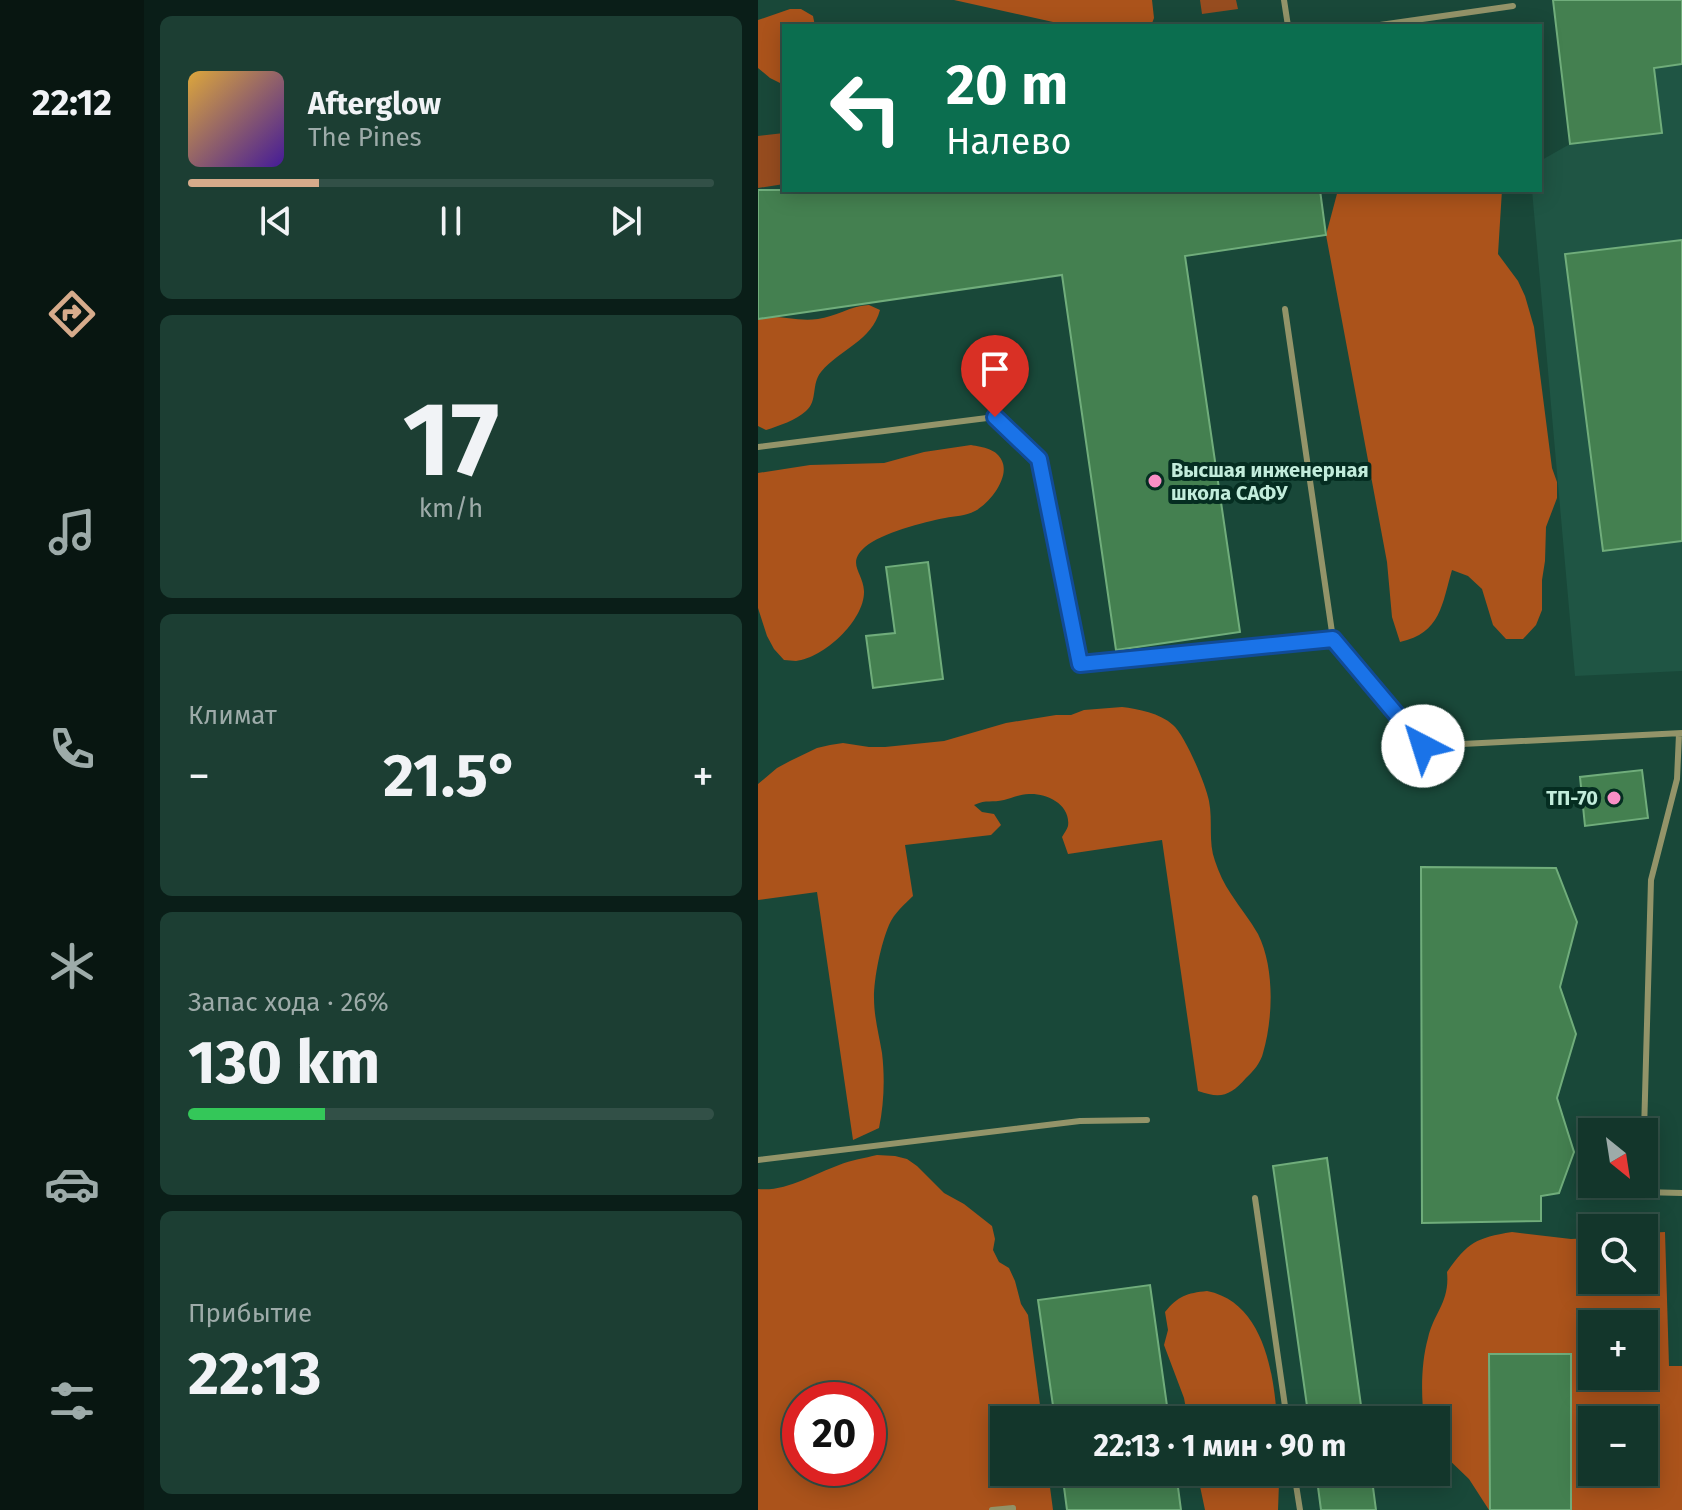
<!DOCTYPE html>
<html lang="ru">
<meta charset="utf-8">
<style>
body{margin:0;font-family:"Fira Sans",sans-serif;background:#1c3e33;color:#f1f3f6;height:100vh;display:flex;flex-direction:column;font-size:30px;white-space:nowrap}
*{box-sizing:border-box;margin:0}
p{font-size:26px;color:#9daba9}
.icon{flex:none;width:44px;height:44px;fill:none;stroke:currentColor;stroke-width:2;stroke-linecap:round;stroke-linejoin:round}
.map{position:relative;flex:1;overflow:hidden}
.drawer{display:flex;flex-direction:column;gap:16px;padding:16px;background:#0a1e18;width:614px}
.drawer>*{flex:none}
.top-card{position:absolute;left:24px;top:24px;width:760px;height:168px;border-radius:0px;box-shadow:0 4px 20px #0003,0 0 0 2px #325047;background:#0b6e4f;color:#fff;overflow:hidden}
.needle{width:52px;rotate:150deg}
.controls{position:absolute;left:820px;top:1118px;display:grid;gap:16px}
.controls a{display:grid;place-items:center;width:80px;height:80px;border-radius:0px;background:#13362b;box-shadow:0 4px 20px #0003,0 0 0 2px #325047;font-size:40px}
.speed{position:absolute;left:24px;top:1382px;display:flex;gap:16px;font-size:40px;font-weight:700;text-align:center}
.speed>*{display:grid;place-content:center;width:104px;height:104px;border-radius:50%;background:#13362b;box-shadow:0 4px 20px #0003,0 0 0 2px #325047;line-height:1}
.speed .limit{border:12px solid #d22;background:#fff;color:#111}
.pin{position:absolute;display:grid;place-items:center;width:68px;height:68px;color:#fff;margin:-82px -34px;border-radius:50% 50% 50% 0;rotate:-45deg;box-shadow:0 0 8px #0007}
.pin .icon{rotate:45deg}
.me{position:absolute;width:88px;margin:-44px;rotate:320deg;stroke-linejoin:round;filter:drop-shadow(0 0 6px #0008)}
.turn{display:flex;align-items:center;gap:28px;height:168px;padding:0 32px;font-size:36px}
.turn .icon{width:104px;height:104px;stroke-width:2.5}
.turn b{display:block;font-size:56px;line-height:68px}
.big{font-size:60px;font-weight:700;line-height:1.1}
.drawer .tile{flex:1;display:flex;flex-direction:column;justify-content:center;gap:12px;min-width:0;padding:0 28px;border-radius:12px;background:#1c3e33}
.drawer .dial{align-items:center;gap:0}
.dial b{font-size:104px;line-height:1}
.song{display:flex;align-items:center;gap:24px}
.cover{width:96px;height:96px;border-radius:12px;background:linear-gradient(135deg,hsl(40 70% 55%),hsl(260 70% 35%))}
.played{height:8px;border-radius:4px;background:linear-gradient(90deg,#d6ab8b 25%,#325047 25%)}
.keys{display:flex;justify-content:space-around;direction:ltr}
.heat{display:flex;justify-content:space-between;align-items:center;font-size:44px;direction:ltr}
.charge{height:12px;border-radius:6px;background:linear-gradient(90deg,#34c759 26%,#325047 0)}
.trip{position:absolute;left:232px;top:1406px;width:460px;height:80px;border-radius:0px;background:#13362b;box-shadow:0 4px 20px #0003,0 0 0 2px #325047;font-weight:700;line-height:80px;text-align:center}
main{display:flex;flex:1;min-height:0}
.dock{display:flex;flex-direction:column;width:144px;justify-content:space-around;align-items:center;background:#081611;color:#9daba9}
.dock .icon{width:56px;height:56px}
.dock .on{color:#d6ab8b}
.dock b{font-size:36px;color:#f1f3f6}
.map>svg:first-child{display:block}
.built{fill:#1f5544}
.green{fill:#964c1f}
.forest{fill:#ab531b;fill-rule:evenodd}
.building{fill:#448050;stroke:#70ad7b;stroke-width:2}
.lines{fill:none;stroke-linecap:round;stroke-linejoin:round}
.service{stroke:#939469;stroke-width:6}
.route-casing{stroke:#114b97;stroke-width:20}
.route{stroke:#1a73e8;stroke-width:14}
.poi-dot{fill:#fa8fc6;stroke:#052d21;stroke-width:3}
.labels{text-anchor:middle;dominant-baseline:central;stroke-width:8;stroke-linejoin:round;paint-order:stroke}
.poi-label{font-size:20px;font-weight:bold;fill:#c2ecdb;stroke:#052d21;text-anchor:start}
</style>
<main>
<nav class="dock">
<b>22:12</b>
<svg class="icon on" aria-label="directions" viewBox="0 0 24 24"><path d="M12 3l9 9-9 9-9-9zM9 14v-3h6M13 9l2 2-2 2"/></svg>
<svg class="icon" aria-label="music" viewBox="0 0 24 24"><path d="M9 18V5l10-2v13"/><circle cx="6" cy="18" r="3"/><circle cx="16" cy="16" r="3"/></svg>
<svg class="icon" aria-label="phone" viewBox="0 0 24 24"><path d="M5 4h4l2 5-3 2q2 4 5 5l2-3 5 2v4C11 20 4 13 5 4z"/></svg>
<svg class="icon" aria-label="climate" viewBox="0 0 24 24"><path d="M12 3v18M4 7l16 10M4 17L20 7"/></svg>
<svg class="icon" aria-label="car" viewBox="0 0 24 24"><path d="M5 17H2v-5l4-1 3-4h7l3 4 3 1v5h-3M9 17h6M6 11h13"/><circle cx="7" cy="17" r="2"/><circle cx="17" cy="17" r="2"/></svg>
<svg class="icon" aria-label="filters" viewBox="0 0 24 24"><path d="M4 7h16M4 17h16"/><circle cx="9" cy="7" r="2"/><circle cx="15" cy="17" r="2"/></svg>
</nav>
<section class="drawer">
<div class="tile">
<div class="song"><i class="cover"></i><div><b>Afterglow</b><p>The Pines</p></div></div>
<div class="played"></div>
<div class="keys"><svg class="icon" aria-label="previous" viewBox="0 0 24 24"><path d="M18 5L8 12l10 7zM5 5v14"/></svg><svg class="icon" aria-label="pause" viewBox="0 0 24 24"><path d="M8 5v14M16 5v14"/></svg><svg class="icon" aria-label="next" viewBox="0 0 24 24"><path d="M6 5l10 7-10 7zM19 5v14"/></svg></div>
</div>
<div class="tile dial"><b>17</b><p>km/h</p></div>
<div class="tile"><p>Климат</p>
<div class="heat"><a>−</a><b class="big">21.5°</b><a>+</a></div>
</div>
<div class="tile"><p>Запас хода · 26%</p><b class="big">130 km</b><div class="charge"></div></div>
<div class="tile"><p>Прибытие</p><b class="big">22:13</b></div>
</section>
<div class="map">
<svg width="924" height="1510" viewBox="0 0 924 1510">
<rect width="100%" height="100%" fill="#194839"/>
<path class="built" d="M795,0h129v671l-107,5 -43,-486h8v-29l30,-17z"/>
<path class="green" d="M442,0h36l2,9 -36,5z
M26,133v51l-26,4v-52z"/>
<path class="forest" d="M196,0h198l2,18 -3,8h-80z
M32,9h11l12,7 2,10h-31v59l-14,-7 -12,-10v-48z
M580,190h164l-4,64 20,27 7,15 9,31 18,141 5,14v16l-11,29 -1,34 -3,19v30l-6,15 -13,14h-17l-13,-14 -11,-36 -14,-13 -16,-6c-10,34 -11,63 -52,72l-8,-25 -5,-55 -61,-327z
M111,305l11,5c-8,31 -40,39 -59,62 -10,12 -3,29 -15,39 -10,9 -27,15 -40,19l-8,-4v-108c21,-4 38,4 60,1 17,-2 32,-13 51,-14z
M213,445c12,2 26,4 31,16 8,17 -13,43 -27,50 -10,5 -20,5 -30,7 -21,4 -64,15 -80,29 -19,17 -2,25 -1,44 1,29 -40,67 -68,70 -4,0 -8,-1 -12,-1l-10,-11 -7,-13 -9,-28v-135l52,-8 74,-2 40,-11z
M364,707c16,2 38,6 51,18 12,10 33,60 36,76 4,20 -1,41 6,60 4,12 9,23 16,33 9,14 19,26 27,40 17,34 15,85 5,119 -2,9 -10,19 -17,25 -16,18 -25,21 -48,13l-36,-251 -94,14 -6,-17c2,-4 5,-7 6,-11 3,-22 -22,-33 -39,-32 -9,0 -17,4 -25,6 -12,3 -17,-1 -30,5l8,7 12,2 7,11 -10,10 -86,10 8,51c-8,8 -19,17 -24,29 -8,19 -15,52 -15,73 0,19 5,37 8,55 3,25 2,51 -3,75l-26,12 -36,-248 -59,8v-116l19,-16 13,-7 27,-13 13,-3 13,-2 26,4h16l59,-6 62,-18 50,-8h15l13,-5z
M119,1155l18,1 12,3 10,7 27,27 20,11 28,22 3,13 -2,11 6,12 10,6 6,13 6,23 7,11 14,105h-38v52h44l5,38h-295v-321c28,3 56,-15 81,-24 12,-5 26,-7 38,-10zM42,1400h68v68h-68z
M754,1232l59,7 21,-1v42h52v-47l21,-1 4,134h13v144h-193l-20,-31 -25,-24 -8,-9v-26h-12c-3,-26 -3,-57 4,-82 6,-26 22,-36 19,-66 21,-30 29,-34 65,-40zM834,1324h52v52h-52zM834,1420h52v52h-52z
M449,1291c56,11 67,81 70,129h-89l-4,-22 -20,-53 4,-15 -3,-18c13,-16 22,-19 42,-21z
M439,1472h80l2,11 -1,27h-73z"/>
<path class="building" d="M795,0h129v64l-28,4 8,65 -92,11z
M0,190h562l6,45 -141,21 55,376 -124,18 -54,-375 -304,44z
M924,240v301l-79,10 -38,-297z
M170,562l15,117 -70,9 -7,-52 29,-3 -9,-66z
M884,770l6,48 -63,8 -5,-49z
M663,867l135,1 21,54 -17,65 16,47 -19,64 17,54 -15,41 -18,3v25l-119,2z
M569,1158l36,262h-54l-36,-254z
M392,1285l19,135h-114l-17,-120z
M731,1354h82v156h-81z
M304,1472h114l5,38h-114z
M558,1472h55l5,38h-55z"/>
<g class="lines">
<path class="service" d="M526,0l4,26
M615,26l140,-20
M527,309l48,330 90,107 259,-13
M0,447l237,-30 44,42 41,205 253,-25
M886,1132l7,-252 26,-101 2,-45
M0,1160l322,-39 67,-1
M884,1184v8l40,1
M497,1198l32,222
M536,1472l6,38
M234,1510l21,-2v2"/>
</g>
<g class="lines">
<defs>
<path id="route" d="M237,417l44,42 41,205 253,-25 90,107"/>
</defs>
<use href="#route" class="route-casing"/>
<use href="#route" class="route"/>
</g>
<g class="poi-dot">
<circle cx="397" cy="481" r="8"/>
<circle cx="856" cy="798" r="8"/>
</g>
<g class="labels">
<g class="poi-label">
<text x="413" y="470">Высшая инженерная<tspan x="413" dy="23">школа САФУ</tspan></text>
<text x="840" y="798" text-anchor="end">ТП-70</text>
</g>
</g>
</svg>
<div class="controls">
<a><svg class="needle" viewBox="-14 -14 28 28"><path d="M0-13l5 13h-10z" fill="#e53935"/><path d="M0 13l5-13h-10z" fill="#9daba9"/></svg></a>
<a><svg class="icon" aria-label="search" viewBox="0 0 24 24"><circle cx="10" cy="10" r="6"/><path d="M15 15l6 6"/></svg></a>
<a>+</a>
<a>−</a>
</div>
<div class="speed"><div class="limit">20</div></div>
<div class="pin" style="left:237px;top:417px;background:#d93025"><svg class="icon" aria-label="arrive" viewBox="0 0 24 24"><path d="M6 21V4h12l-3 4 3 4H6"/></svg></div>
<svg class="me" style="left:665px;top:746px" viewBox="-20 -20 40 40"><circle r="19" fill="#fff"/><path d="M0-13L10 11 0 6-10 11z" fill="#1a73e8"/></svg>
<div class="trip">22:13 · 1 мин · 90 m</div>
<div class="top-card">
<div class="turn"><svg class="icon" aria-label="left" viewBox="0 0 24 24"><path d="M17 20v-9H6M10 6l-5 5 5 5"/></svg><div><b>20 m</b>Налево</div></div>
</div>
</div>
</main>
